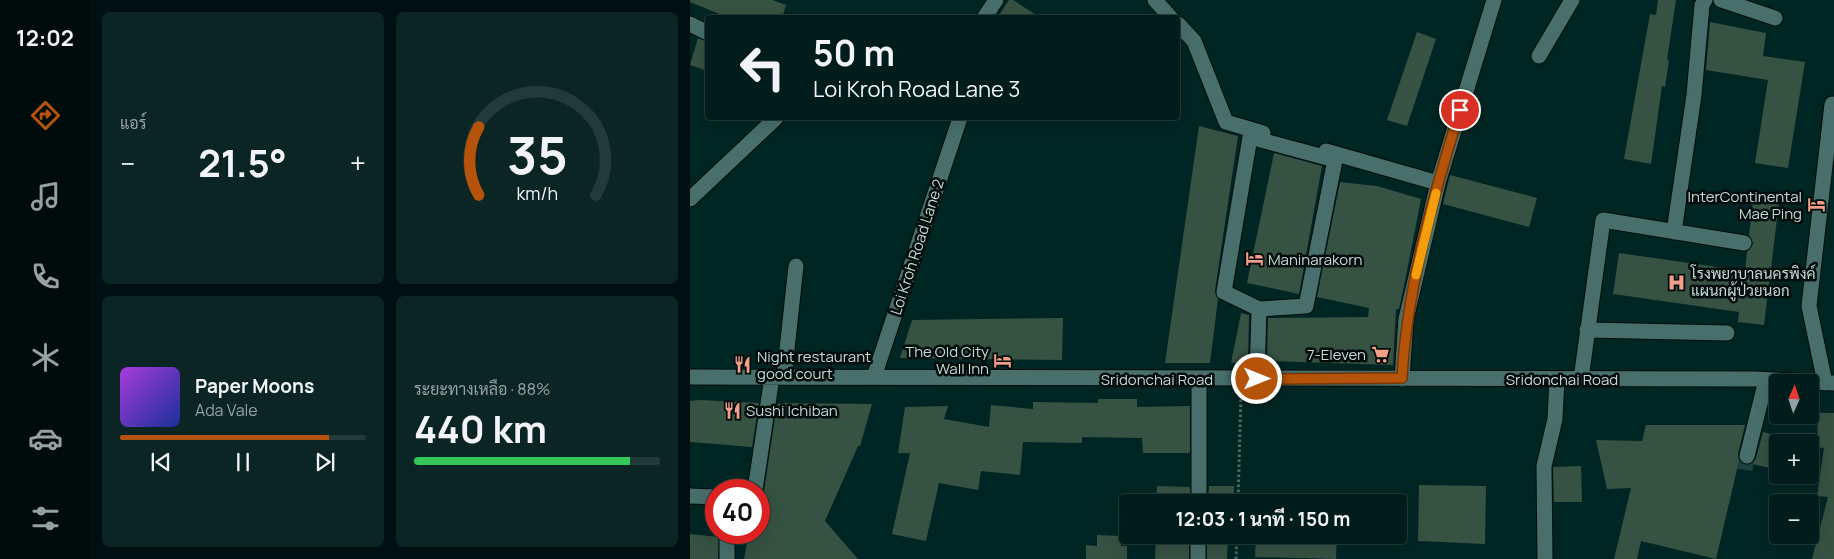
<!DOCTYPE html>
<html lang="th">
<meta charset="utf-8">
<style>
body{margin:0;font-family:Manrope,Sarabun,sans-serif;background:#0a2524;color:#f1f3f6;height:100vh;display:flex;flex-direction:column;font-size:19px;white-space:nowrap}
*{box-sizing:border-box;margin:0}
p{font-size:16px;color:#95a1a3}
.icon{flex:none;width:28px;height:28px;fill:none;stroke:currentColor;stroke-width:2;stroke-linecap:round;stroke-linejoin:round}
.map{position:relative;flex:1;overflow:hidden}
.sheet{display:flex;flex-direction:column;gap:12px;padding:12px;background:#000f0f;width:600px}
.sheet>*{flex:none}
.hud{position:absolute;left:15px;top:15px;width:475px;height:105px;border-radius:5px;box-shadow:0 5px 20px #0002,0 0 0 1px #223a3a;background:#001c1b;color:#f1f3f6;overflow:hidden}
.needle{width:32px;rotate:3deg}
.buttons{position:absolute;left:1079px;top:374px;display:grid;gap:10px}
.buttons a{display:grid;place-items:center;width:50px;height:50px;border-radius:5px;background:#001c1b;box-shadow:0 5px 20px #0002,0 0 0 1px #223a3a;font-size:25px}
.speed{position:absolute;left:15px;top:479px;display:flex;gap:10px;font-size:25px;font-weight:700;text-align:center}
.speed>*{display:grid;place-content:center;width:65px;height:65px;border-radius:50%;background:#001c1b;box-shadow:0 5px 20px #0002,0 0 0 1px #223a3a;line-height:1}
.speed .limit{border:8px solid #d22;background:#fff;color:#111}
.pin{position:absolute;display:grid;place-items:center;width:42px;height:42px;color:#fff;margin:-21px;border:2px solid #fff;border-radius:50%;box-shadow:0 1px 5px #0007}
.me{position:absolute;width:55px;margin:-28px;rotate:90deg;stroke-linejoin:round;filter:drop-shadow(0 0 4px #0008)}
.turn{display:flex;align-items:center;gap:18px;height:105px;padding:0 25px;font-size:22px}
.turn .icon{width:65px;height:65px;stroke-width:2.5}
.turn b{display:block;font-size:35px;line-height:42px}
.big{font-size:38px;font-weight:700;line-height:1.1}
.sheet .tile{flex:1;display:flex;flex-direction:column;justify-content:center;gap:8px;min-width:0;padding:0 18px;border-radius:8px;background:#0a2524}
.sheet .dial{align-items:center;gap:0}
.dial svg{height:130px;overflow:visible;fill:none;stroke:#223a3a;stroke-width:7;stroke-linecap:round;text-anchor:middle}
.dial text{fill:#f1f3f6;stroke:none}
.song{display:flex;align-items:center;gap:15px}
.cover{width:60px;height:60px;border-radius:8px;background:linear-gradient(135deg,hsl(280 70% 55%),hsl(230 70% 35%))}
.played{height:5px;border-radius:2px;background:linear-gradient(90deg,#b45309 85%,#223a3a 85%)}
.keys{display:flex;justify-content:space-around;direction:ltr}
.heat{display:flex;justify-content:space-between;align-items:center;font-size:28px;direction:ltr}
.charge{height:8px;border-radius:4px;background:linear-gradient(90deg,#34c759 88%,#223a3a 0)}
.sheet .tiles{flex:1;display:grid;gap:12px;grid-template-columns:repeat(2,1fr)}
.trip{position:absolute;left:429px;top:494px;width:288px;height:50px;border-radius:5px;background:#001c1b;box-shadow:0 5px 20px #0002,0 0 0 1px #223a3a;font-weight:700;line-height:50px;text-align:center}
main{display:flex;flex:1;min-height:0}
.menu{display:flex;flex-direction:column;width:90px;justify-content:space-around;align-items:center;background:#000b0b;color:#95a1a3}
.menu .icon{width:35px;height:35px}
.menu .on{color:#b45309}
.menu b{font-size:22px;color:#f1f3f6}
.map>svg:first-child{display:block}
.building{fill:#365242}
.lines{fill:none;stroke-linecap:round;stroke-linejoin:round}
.minor-tunnel{stroke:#1e413f;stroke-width:15;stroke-dasharray:15 8;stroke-linecap:butt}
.minor-casing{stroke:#000d0c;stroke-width:17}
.path{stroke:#4b6a68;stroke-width:3;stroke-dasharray:2.5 2.5;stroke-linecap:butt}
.minor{stroke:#486f6b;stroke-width:15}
.route-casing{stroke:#753606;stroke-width:12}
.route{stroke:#b45309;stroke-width:9}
.slow{stroke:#f59e0b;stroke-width:9}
.labels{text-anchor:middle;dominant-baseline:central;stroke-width:5;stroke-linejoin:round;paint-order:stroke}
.poi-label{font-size:15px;fill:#c6dad8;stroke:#010c0b;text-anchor:start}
.street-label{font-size:15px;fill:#c6dad8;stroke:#010c0b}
</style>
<main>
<nav class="menu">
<b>12:02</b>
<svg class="icon on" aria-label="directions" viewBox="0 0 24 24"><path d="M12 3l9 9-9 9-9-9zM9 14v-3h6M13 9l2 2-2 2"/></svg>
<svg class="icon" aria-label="music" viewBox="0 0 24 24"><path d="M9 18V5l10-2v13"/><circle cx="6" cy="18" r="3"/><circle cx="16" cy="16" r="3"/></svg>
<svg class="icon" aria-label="phone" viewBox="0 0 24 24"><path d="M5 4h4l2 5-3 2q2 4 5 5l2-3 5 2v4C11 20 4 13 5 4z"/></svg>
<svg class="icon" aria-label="climate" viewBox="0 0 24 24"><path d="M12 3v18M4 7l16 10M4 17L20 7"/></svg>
<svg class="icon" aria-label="car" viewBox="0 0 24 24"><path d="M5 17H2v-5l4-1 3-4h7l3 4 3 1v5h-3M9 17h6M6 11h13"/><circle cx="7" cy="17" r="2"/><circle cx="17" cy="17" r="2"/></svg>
<svg class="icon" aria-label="filters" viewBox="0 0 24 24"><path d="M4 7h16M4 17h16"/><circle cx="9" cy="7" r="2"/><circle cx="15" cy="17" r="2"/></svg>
</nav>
<section class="sheet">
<div class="tiles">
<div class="tile"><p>แอร์</p>
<div class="heat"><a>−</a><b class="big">21.5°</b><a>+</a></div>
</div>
<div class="tile dial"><svg viewBox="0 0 100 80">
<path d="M14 69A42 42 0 1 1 86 69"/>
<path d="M14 69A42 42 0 0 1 14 27" stroke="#b45309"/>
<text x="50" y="56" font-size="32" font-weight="700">35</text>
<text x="50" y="72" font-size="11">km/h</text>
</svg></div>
<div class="tile">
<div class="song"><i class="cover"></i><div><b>Paper Moons</b><p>Ada Vale</p></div></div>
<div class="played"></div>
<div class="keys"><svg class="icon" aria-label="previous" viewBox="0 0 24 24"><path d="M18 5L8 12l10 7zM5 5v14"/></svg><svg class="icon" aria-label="pause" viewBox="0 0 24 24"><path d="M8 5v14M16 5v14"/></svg><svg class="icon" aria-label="next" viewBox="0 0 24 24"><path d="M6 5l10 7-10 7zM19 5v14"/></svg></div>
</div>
<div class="tile"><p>ระยะทางเหลือ · 88%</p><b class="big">440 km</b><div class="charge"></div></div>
</div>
</section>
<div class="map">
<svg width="1144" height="559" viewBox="0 0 1144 559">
<rect width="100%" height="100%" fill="#002624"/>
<path class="building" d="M0,0h82l14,5 -4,13h-53l-39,-16z
M319,0h4l28,18h-44z
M968,0h18l-9,60h2l-4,27 -3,-1 -11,78 -27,-5 26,-145 6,1z
M1020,22l56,11 -3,23 42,6 -17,106 -33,-5 13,-83 -62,-10z
M727,32l19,7 -29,87 -20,-6z
M8,38l10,4v29l-18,-6z
M509,126l39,10 -23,154 3,9 -8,64h-45z
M584,153l48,13 -23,128 -52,-11z
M760,175l87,23 -8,29 -86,-23z
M650,182l37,4 44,13 -18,92 -4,18h-3l-3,56 -126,-4 1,-43 100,-1 1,-9 -52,-11z
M1063,200l26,3 -15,122 -26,-3 1,-10 -126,-18 6,-41 126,18 2,-19 6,-8 -4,-9z
M551,313l8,2 -1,48h-17z
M373,318l-1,42 -162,-2 12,-38z
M408,399h39v8l53,-1v47h-47l-1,-15 -60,-1v6l-59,-1 -3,33 -39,-4 -3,19 -39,-7 -13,58 -34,-7 18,-81h-12l7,-46 43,-1 -4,13 45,8 2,-22 42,4v-7l65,1z
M10,400l59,3 -7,44 -62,-5v-41z
M95,403l87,1 -12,42h-2l-33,75 33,38h-114l5,-26 11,2 9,-34 -9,-3 4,-7 13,-87z
M1128,413h16v146h-22l16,-62 -11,-1 7,-48 -7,-1z
M956,425h99l-7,29 1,7 -23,98 -75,-18 -4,18h-23l17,-71 -24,1 -11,-49 46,1z
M1073,432l15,4 -8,32 -18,-4 4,-6z
M891,466l1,36h-28l-1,-35z
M729,485l67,1 -1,58 -67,-3z
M467,486l33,1v15h-34z
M519,486h25v16h-26z
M0,534l29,3 -1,22h-28z
M407,535l24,1v10h6v13h-41v-14l11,1z
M466,535h33v24h-34z
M517,535h21l-1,24h-20z
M566,535h81l-1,24 -81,-2z"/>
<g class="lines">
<path class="minor-tunnel" d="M1055,470l2,-14"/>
<defs>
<path id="minor" d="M465,0l16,18
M1031,0l54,18
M294,18l12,-18
M0,24l18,9
M488,24l16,17 32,81 37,11
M849,56l33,-56
M560,137l85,23 -29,146 -47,3 -35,-17z
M636,151l112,32
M0,199l86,-81
M984,232l20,-137 8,-90 3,-5
M897,330l140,3
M0,377l1065,2 79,4
M94,377l12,-111
M184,377l86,-259
M567,379l2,-70
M712,379l4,-60 32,-136 56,-183
M891,379l22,-159 141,23
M1135,383l-16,-77 23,-202
M1057,456l19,-76
M65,490l17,-113
M0,496l26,1
M509,502v-123
M37,559v-18l6,-9
M508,559v-24
M855,559l-1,-93 11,-47 2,-40"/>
</defs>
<use href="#minor" class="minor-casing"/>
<path class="path" d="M548,502l3,-109
M546,559l1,-24"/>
<use href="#minor" class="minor"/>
</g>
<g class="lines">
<defs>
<path id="route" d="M567,379l145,-1c5,-91 31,-181 58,-268"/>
</defs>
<use href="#route" class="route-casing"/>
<use href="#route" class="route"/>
<path class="slow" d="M726,275l20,-82"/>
</g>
<defs>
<symbol id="hotel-bare" viewBox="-9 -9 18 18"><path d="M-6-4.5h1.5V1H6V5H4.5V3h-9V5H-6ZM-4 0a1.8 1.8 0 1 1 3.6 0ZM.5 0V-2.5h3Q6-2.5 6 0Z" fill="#f49e87" stroke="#010c0b" stroke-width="2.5" paint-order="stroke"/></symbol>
<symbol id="hospital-bare" viewBox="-9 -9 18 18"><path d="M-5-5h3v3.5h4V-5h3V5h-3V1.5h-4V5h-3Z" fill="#f49e87" stroke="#010c0b" stroke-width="2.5" paint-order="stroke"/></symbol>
<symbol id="supermarket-bare" viewBox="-9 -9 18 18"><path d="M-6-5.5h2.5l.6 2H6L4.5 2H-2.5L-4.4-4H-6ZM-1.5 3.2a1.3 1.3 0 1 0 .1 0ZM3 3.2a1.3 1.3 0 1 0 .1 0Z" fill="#f49e87" stroke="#010c0b" stroke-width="2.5" paint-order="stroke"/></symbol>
<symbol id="restaurant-bare" viewBox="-9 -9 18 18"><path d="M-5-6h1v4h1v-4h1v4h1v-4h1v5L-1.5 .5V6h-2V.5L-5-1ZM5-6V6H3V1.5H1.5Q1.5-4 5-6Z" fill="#f49e87" stroke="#010c0b" stroke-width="2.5" paint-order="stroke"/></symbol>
</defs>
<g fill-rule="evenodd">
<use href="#hotel-bare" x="1114" y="192" width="25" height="25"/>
<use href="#hotel-bare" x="552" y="246" width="25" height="25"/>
<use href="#hospital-bare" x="974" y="270" width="25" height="25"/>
<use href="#supermarket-bare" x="678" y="342" width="25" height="25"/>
<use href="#hotel-bare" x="300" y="348" width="25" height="25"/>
<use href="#restaurant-bare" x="40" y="352" width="25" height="25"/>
<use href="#restaurant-bare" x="30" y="398" width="25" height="25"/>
</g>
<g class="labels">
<g class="poi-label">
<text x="1112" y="196" text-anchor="end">InterContinental<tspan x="1112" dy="17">Mae Ping</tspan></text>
<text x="578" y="259">Maninarakorn</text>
<text x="1001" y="273">โรงพยาบาลนครพิงค์<tspan x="1001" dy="17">แผนกผู้ป่วยนอก</tspan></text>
<text x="299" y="351" text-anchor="end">The Old City<tspan x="299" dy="17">Wall Inn</tspan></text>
<text x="676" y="354" text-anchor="end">7-Eleven</text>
<text x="67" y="356">Night restaurant<tspan x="67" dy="17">good court</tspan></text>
<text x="56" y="410">Sushi Ichiban</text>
</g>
<g class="street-label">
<text transform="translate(227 247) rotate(-72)">Loi Kroh Road Lane 2</text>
<text x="467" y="379">Sridonchai Road</text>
<text x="872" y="379">Sridonchai Road</text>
</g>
</g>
</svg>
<div class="buttons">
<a><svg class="needle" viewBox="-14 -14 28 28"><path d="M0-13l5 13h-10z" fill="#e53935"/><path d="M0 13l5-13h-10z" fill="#95a1a3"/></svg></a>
<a>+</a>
<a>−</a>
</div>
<div class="speed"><div class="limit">40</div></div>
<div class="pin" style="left:770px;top:110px;background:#d93025"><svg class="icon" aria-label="arrive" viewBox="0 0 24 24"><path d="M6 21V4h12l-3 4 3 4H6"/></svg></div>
<svg class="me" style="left:567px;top:379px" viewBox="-20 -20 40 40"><circle r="17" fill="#b45309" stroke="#fff" stroke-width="3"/><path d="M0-11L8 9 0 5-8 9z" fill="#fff"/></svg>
<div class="trip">12:03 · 1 นาที · 150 m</div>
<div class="hud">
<div class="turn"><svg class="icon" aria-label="left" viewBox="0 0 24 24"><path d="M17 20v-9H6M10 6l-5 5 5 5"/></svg><div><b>50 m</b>Loi Kroh Road Lane 3</div></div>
</div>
</div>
</main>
